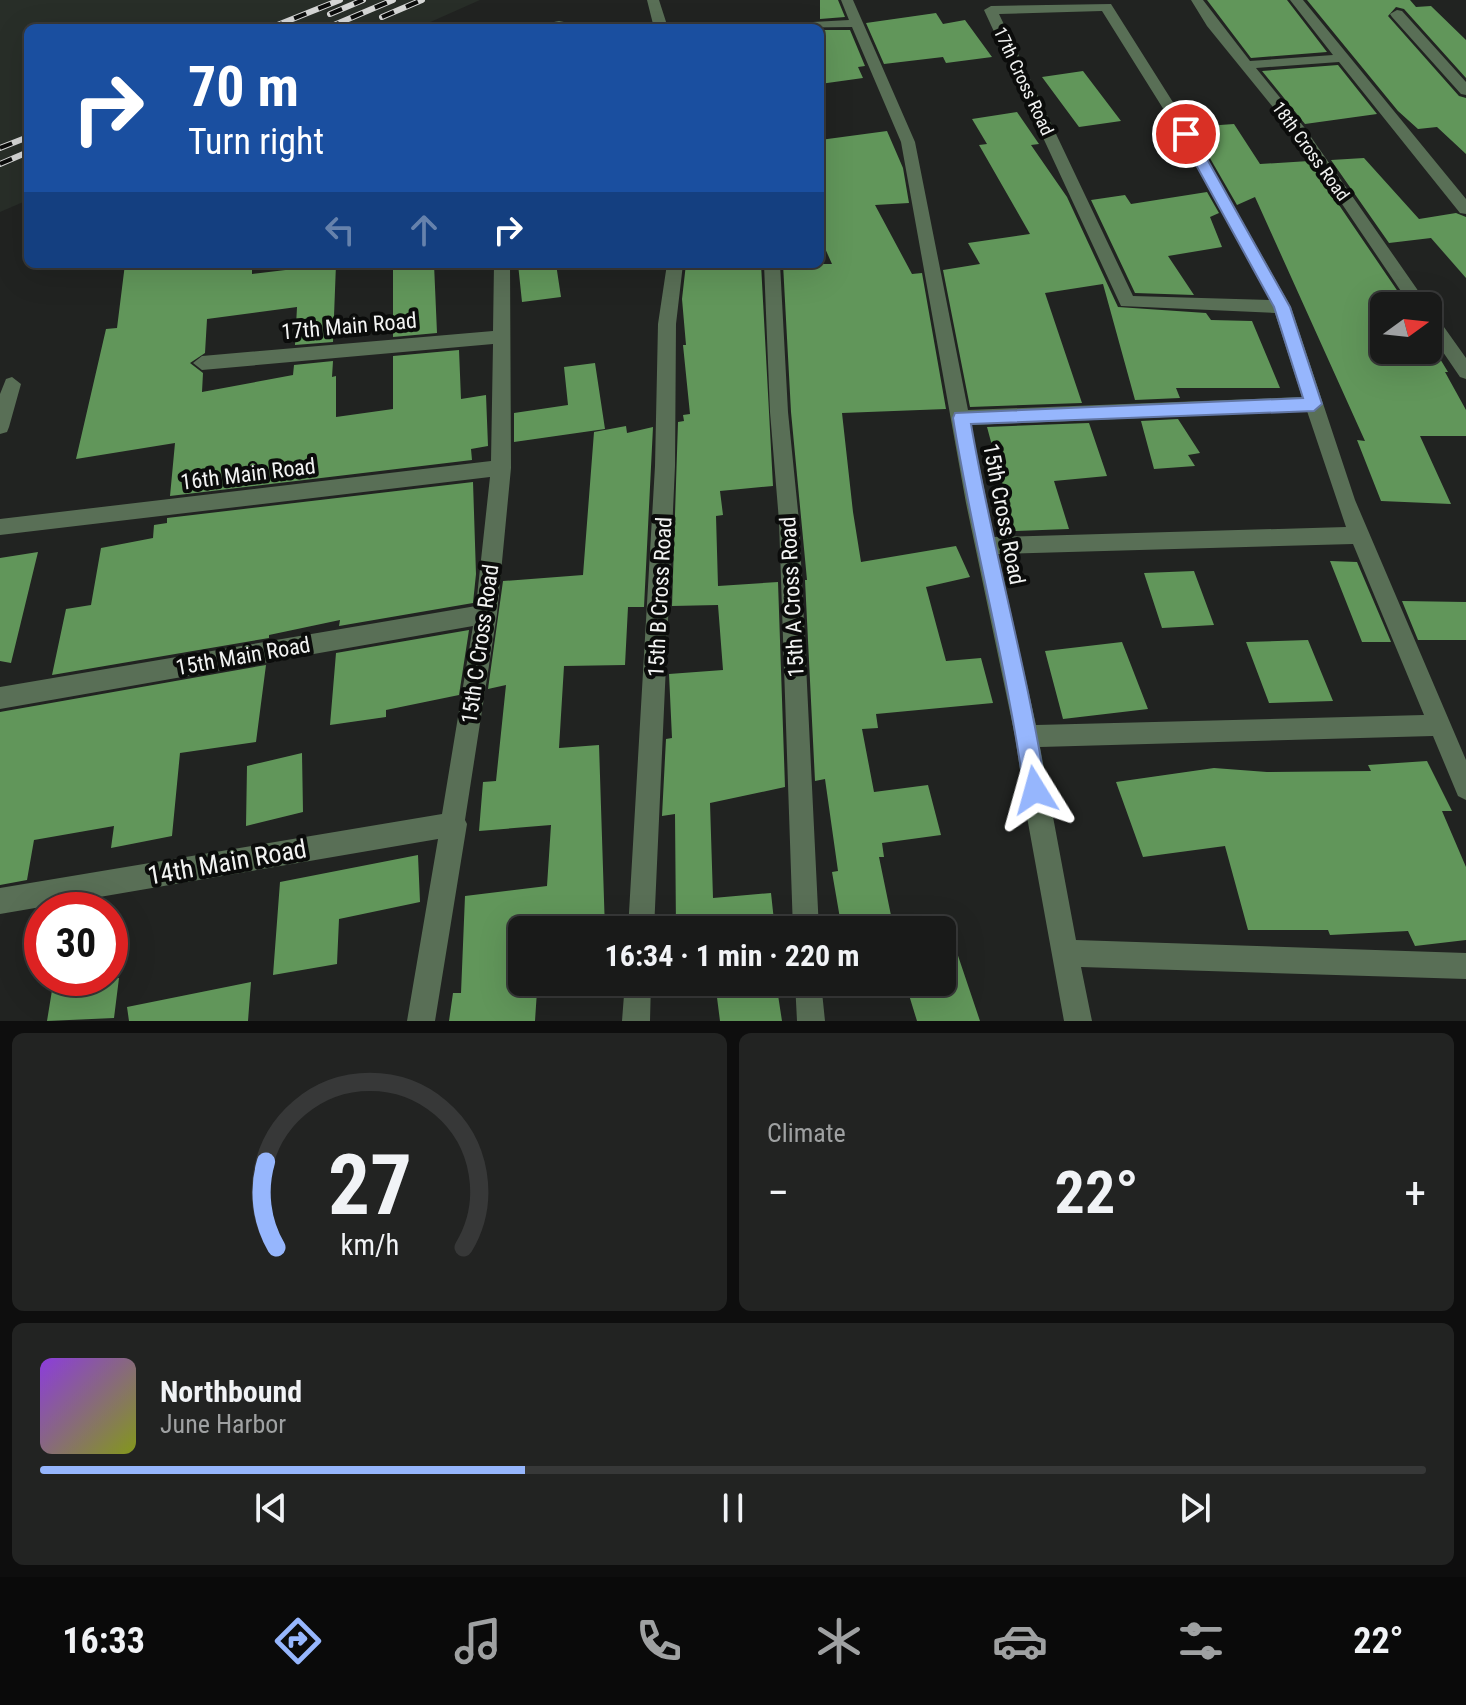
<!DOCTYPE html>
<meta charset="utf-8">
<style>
body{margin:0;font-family:"Roboto Condensed",sans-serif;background:#222322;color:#f1f3f6;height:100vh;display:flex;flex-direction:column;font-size:30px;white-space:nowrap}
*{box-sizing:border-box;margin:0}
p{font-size:26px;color:#9fa1a2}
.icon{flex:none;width:44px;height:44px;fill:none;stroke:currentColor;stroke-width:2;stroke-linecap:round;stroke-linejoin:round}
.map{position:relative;height:1021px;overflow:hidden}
.side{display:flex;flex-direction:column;gap:12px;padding:12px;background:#0e0e0e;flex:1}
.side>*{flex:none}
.banner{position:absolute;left:24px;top:24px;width:800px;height:244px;border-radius:12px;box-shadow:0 8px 32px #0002,0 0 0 2px #373838;background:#1a4fa0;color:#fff;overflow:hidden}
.needle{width:52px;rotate:75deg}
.tools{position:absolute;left:1370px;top:292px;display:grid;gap:16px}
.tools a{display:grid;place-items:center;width:72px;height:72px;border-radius:12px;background:#191a19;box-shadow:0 8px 32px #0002,0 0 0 2px #373838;font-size:40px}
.speed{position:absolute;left:24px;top:892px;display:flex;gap:16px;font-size:40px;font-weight:700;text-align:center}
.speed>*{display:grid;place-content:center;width:104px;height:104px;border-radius:50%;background:#191a19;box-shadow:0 8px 32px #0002,0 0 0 2px #373838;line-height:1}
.speed .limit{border:12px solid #d22;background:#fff;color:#111}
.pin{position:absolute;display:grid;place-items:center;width:68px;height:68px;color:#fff;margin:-34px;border:4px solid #fff;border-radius:50%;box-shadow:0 2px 8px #0007}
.me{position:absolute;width:88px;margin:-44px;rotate:352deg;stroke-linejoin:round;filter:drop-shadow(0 0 6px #0008)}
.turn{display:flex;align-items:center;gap:28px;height:168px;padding:0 32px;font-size:36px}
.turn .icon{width:104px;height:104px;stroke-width:2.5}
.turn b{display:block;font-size:56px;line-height:68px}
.lanes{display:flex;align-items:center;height:76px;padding:0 32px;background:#0003;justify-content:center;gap:40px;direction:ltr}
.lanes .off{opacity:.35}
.big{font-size:60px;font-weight:700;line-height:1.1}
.side .card{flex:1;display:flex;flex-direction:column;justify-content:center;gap:12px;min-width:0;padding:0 28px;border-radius:12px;background:#222322}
.side .dial{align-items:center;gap:0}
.dial svg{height:208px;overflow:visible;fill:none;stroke:#373838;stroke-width:7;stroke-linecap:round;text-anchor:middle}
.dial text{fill:#f1f3f6;stroke:none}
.song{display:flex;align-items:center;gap:24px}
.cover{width:96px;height:96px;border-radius:12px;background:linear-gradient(135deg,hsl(270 70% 55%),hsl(70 70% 35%))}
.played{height:8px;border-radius:4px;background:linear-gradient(90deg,#96b6fd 35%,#373838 35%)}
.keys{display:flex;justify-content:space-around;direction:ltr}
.heat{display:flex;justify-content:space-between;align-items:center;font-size:44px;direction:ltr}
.side .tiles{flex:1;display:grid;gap:12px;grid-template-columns:1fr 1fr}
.card:last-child{grid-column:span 2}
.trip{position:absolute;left:508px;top:916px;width:448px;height:80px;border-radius:12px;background:#191a19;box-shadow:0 8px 32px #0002,0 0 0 2px #373838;font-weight:700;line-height:80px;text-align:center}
.dock{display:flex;height:128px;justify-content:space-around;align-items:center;background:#0a0a0a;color:#9fa1a2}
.dock .icon{width:56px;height:56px}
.dock .selected{color:#96b6fd}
.dock b{font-size:36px;color:#f1f3f6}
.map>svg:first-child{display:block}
.built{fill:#282e28}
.building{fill:#61965a}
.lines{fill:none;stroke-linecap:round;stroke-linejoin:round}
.minor{fill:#596f56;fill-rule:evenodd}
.rail-casing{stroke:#d5d6d5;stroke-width:6}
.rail{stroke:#0b0c0b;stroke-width:4;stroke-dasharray:13;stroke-linecap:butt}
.route{fill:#96b6fd;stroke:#6276a4;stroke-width:2}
.labels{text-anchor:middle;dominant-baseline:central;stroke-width:8;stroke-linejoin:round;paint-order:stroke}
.far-street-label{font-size:18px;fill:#f2f3f2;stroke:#0b0c0b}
.street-label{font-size:22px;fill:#f2f3f2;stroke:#0b0c0b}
.near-street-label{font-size:26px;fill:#f2f3f2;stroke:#0b0c0b}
</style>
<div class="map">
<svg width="1466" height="1021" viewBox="0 0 1466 1021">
<rect width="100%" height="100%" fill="#212321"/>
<path class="built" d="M0,0h480l-63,28h-389v172l-28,12z"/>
<path class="building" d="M820,0h18l7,17 -25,2z
M1207,0h80l40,52 -76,6z
M1307,0h103l6,7 15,-1 35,34v38l-62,-69 -8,-2 -8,9 71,80 7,2v56l-29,-27 -19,2 -20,-18z
M936,13l7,11 22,-4 27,37 -46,6 -3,-6 -59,7 -18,-41z
M820,30h30l15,36 -7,1 5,11 -43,6z
M1338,65l39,49 -72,10 -43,-53z
M1083,71l38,50 -42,6 -37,-50z
M1017,112l22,32 -8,1 36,52 51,110 88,6 5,7 41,1 28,67h-104l4,10 -45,2 -32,-116 -58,9 37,110 -112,4 -27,-137 37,-6 -12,-21 62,-9 -51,-89 8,-1 -15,-25z
M1234,124l26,40 49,-3 94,138 4,7h-23v44h44v-11l20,33h-3l21,38v26h-46l31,68 -70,-3 -24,-61 8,1 -110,-244 -18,8 -45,-78z
M887,131l16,37 6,35 -34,2 37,69 10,-1 24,136 -104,4 11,99 8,50 95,-16 14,31 -44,10 20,74 35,-3 12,45 -117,11 2,14 -16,1 12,63 54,-7 13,50 -59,8 2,14h-5l15,73h-52l-10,-58 6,-1 -13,-92 -10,2 -10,-201h2l-16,-168 -8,-148h49l-12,-27v-97z
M1364,158l55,61 37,-6 10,4v61l-35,-40 -42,5 -58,-83z
M1207,192l12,21 -9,4 12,30 -54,9 26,39 -59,-2 -44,-93 34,-5 6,9z
M125,264h127v10l84,-10 -3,78 -38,3 2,-38 -90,12 -2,34 -15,10 13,10 -1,19 91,-17 1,-10 39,-4 -1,16 4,-1v41l57,-8v-53l66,-6 2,49 25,-4 2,51 -17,3 1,11 -302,36 5,-53 -99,16 30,-130 11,-1z
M393,264h41l3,69 -44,4z
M518,264h38l5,33 -39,5z
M686,264h75l12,222 -53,5 3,24 -7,1 2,70 60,-4 7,205 -75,16 3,95 58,-5 4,37h-99l-1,-116 -13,2 4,-77 6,-1 -3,-64 54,-4 -5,-65 -46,1 6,-184 6,-1 -1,-6 7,-1 -7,-69h3l-4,-46z
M595,363l10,66 -91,13v-29l54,-8 -4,-38z
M1178,419l22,34 -12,2 7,11 -41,3 -13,-48z
M1089,423l18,53 -53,5 15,48 -54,2 -28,-104z
M626,426l1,7 26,-6 -9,180h-16l-3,58 -61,1 -5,82 40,-3 6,185h-83v62l15,-1 -2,30h-86l4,-28h8l4,-97 82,-10 4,-61 -72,6 4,-49 13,-1 10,-96 -18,4 15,-108 80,-6 11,-143z
M473,482l3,92 -3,29 -134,23 1,-6 -71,15v3l-217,37 14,-66 25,-4 10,-57 52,-10 1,-13 13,-2v-5z
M38,552l-27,111 -11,-2v-103z
M1330,561l27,1 34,80h-29z
M1194,571l20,54 -52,3 -18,-55z
M1402,601l64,1v38h-48z
M469,630l-10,65 -73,15v7l-56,8 6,-72z
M1308,640l25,61 -64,2 -23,-61z
M1122,642l26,67 -85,10 -18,-68z
M266,665l-10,77 -76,11 -8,83 -61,12 3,-22 -80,14 -7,40 -27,5v-173z
M302,753l1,59 -57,14 1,-60z
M1427,761l25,50h-10l24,56v73l-51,6 -7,-15 -78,4 -2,-5h-80l-23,-84 -82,11 -27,-75 98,-14 53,4 104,-1 -3,-6z
M418,855l2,47 -81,17 -2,45 -64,11 7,-93z
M947,923l33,98h-63l-12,-39h37v-52h-26z
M54,978h65l-5,40 -67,3z
M251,982l-3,39h-119l-2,-14z
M715,982h61l6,39h-62z"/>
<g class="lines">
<path class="minor" d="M647,0h12l9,28h-14z
M841,0h12l62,142 53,268 334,-13 -27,-84 -154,-7 -137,-296 7,-4 120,-2 82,130 98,173 64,193 111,260v40l-8,-4 -25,-60 -393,11 36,193 390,13v26l-385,-12 11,54h-28l-37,-204 -12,-81 -49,-233 -65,-361 -49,-115 -82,1 7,-4 72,-4zM1102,11l77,123 91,166 -137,-4 -134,-282zM1307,411l39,116 -352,10 -23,-112zM1353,544l71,171 -388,10 -38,-171z
M1191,0h12l47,61 83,-6 -43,-55h13l163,199v15l-6,-1 -121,-151 -83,6 48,59 122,175 3,4 -1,1 -17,-1 -117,-173 -87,-107z
M1397,10l5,1 64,71v13l-5,-1 -69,-77 -2,-3z
M559,21l5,1 2,6h-14l2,-6z
M494,264h16l1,204 -14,146 -32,206 2,4 -32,197h-28l31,-182 -438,75v-26l442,-74 31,-188 -473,83v-22l476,-81 14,-129 -490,58v-16l491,-58 2,-117 -291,26 -9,-7 9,-7 291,-25z
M667,264h16l-7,60 -1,142 -21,464h-26l27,-464 3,-142z
M764,264h16l8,148 11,109 20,409h-26l-14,-409 -9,-109z
M1428,311l6,2 32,45v21l-6,-2 -32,-47z
M12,377l9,7 -12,43 -2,5 -7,2v-40l6,-15z
M625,982h26l-1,39h-28z
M795,982h26l4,39h-28z"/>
<defs>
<path id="rail" d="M330,14l33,-14
M382,17l40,-17
M270,28l70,-28
M327,28l66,-28
M0,148l28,-11
M0,164l28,-12"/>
</defs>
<use href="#rail" class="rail-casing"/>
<use href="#rail" class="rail"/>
</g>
<path class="route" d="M1186,130l7,4 97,173 32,97 -8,7 -343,13c21,123 56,243 75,366l-3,8 -8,3 -7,-3 -4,-8c-17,-125 -51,-247 -71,-372l2,-5 348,-15 -29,-91 -95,-173z"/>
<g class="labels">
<g class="far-street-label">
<text transform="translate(1024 81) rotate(65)">17th Cross Road</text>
<text transform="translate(1311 151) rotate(54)">18th Cross Road</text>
</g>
<g class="street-label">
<text transform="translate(349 326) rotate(-5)">17th Main Road</text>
<text transform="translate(248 474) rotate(-7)">16th Main Road</text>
<text transform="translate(1004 514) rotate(79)">15th Cross Road</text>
<text transform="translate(660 597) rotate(-87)">15th B Cross Road</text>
<text transform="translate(792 597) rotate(-93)">15th A Cross Road</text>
<text transform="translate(480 644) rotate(-82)">15th C Cross Road</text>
<text transform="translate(243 656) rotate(-10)">15th Main Road</text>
</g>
<g class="near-street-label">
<text transform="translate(227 862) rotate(-10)">14th Main Road</text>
</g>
</g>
</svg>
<div class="tools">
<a><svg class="needle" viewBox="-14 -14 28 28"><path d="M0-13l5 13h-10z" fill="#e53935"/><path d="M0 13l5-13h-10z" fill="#9fa1a2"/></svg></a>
</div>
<div class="speed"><div class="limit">30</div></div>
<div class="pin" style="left:1186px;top:134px;background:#d93025"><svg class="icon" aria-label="arrive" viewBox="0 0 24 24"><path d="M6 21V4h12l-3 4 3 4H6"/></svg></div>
<svg class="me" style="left:1035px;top:790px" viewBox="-20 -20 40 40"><path d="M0-17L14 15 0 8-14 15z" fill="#96b6fd" stroke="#fff" stroke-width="4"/></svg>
<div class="trip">16:34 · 1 min · 220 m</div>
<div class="banner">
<div class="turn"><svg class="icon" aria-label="right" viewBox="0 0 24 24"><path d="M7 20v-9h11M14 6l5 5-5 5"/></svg><div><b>70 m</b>Turn right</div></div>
<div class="lanes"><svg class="icon off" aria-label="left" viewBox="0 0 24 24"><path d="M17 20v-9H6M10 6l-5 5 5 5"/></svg><svg class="icon off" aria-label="ahead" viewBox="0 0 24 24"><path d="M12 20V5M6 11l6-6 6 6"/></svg><svg class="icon" aria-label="right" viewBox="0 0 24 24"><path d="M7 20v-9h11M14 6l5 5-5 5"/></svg></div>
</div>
</div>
<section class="side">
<div class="tiles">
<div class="card dial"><svg viewBox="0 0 100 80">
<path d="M14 69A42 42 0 1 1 86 69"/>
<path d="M14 69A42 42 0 0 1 10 36" stroke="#96b6fd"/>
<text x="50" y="56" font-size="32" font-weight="700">27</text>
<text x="50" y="72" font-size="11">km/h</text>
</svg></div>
<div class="card"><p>Climate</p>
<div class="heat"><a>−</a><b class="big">22°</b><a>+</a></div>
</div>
<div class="card">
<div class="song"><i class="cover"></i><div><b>Northbound</b><p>June Harbor</p></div></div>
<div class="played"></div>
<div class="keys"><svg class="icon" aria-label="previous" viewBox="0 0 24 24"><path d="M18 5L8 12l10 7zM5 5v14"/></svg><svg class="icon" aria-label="pause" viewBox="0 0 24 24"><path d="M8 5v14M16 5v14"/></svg><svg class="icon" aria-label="next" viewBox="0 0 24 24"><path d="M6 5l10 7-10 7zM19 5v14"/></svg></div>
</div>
</div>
</section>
<nav class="dock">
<b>16:33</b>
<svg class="icon selected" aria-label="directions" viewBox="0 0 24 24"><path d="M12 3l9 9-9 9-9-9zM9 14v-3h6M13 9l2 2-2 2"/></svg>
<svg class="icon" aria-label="music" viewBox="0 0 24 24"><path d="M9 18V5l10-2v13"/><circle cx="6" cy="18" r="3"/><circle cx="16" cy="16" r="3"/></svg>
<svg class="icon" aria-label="phone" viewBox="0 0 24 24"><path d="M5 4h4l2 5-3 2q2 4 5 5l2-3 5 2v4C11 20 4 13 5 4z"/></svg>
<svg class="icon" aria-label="climate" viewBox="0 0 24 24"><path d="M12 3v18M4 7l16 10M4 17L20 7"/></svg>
<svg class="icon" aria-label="car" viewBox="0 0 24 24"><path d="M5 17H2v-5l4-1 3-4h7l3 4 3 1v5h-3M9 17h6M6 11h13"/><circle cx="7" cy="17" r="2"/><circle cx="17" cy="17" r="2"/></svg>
<svg class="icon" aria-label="filters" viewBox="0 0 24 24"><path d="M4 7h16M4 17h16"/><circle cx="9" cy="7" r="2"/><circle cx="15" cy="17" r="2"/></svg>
<b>22°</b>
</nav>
